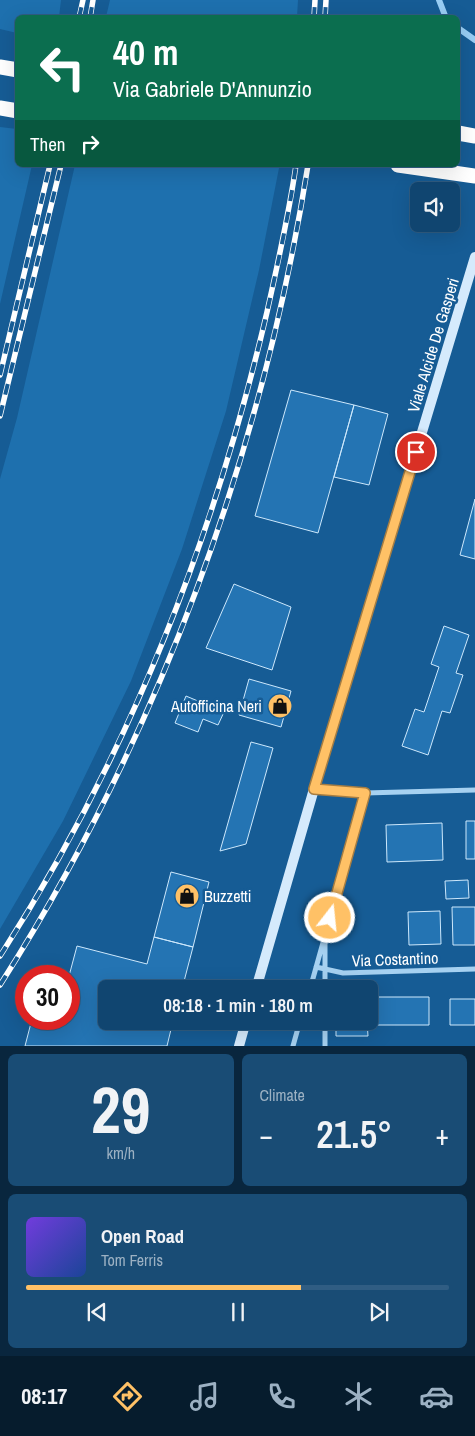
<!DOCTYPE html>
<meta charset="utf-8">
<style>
body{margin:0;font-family:"Archivo Narrow",sans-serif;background:#194c75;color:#f1f3f6;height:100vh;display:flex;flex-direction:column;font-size:19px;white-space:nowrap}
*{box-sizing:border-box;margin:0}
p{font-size:16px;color:#9cb1c3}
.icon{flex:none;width:28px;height:28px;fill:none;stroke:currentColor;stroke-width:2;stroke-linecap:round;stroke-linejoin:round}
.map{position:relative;height:1046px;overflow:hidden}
.drawer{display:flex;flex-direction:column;gap:8px;padding:8px;background:#09263e;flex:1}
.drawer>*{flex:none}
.guide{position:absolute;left:15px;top:15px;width:445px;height:152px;border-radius:8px;box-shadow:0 5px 20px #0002,0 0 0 1px #305d83;background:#0b6e4f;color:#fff;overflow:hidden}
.buttons{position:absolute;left:410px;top:182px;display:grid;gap:10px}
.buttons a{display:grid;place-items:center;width:50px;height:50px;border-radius:8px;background:#104570;box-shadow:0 5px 20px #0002,0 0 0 1px #305d83;font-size:25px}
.speed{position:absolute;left:15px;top:965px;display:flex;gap:10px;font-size:25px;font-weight:700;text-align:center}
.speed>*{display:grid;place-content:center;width:65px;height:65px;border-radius:50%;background:#104570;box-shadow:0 5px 20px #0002,0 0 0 1px #305d83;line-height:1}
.speed .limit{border:8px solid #d22;background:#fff;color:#111}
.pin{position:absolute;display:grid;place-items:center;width:42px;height:42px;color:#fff;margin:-21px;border:2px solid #fff;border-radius:50%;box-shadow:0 1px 5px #0007}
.me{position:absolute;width:55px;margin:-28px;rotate:16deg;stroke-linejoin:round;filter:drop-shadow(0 0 4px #0008)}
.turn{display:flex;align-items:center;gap:18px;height:105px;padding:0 15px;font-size:22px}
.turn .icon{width:65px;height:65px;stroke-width:2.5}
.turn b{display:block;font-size:35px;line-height:42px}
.then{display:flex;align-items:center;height:48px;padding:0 15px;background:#0003;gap:10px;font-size:19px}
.big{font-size:38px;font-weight:600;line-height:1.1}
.drawer .widget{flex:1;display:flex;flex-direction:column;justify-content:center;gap:8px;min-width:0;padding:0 18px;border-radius:8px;background:#194c75}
.drawer .dial{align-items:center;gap:0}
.dial b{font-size:65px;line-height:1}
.song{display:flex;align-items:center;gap:15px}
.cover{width:60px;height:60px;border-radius:8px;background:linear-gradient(135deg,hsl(260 70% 55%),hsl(220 70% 35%))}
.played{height:5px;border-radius:2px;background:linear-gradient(90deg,#ffc166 65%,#305d83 65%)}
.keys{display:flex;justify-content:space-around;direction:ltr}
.heat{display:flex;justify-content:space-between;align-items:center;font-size:28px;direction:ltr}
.drawer .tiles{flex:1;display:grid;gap:8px;grid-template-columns:1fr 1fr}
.widget:last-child{grid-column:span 2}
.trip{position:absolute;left:98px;top:980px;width:280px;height:50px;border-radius:8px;background:#104570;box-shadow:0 5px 20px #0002,0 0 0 1px #305d83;font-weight:600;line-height:50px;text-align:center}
.tabs{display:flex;height:80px;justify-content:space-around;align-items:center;background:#061c2d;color:#9cb1c3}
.tabs .icon{width:35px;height:35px}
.tabs .current{color:#ffc166}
.tabs b{font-size:22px;color:#f1f3f6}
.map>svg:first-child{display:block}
.green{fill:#1e70ae}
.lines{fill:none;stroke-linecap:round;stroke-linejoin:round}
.stream{stroke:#98cdf4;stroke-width:6}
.building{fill:#2474b3;stroke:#cde8fc}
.street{stroke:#a6d1f1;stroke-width:5}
.secondary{stroke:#d5eafc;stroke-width:10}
.highway{stroke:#fff;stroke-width:15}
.rail-casing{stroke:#fff;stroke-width:5.5}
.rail{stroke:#165c95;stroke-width:4;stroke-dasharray:11;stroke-linecap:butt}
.route-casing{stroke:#a67d42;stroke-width:12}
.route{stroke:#ffc166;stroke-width:9}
.labels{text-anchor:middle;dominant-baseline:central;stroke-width:5;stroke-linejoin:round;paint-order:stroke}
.street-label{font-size:16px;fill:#fff;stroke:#165c95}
.poi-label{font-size:16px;fill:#fff;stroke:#165c95;text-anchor:end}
</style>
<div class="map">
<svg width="475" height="1046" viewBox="0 0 475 1046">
<rect width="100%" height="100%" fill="#165c95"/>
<path class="green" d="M0,0h61l-2,17 -41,1 -1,15 -17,-4z
M110,0h188l-1,17h-191z
M0,127l17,2 1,36h14l-32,139z
M75,165h186l18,3 -20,102 -33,141 -44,138 -51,132 -68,140 -63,108v-450l17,-61z"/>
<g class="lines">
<path class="stream" d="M439,0l7,18
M458,28l17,12"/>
</g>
<path class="building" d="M291,390l63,15 -36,128 -63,-17z
M354,405l34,9 -19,71 -35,-8z
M475,499v60l-15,-4z
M234,584l57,23 -19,63 -66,-22z
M444,626l25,9 -13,38 7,2 -13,38 -8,-2 -14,44 -26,-9 13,-37 9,3 15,-45 -8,-3z
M249,679l42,12 -10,36 -42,-12z
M186,696l38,16 -6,13 -15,-6 -5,13 -23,-9z
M251,742l22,6 -27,96 -26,7z
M466,821h9v38h-9z
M442,823l1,37 -56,2 -1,-37z
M171,872l38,10 -16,65 -39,-10z
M468,880l1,18 -23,1 -1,-18z
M452,907h23v38h-22z
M440,911l1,33 -32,1 -1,-33z
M154,937l39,10 -11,42h-76v32h67l-6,25h-142l7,-27h37v-43l8,-30 70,18z
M376,997h53v28h-53z
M450,999h25v26h-25z
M336,1021h31l1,15h-32z"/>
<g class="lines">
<path class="street" d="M315,789l50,4 110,-3
M325,941v48
M316,967l27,6 132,-4
M310,989l55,-196
M293,1046l7,-25
M325,1046v-25"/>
<path class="secondary" d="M256,989l58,-200 161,-532
M239,1046l7,-25"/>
<path class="highway" d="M0,67l18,3
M0,108l18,3
M458,133l17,3
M398,165l77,11"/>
<defs>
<path id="rail" d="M79,18l4,-18
M90,18l3,-18
M314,18l1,-18
M325,18l1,-18
M0,375l50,-210
M0,416l61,-251
M0,956c127,-197 214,-417 267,-644 11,-49 22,-98 29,-147
M0,985c158,-248 262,-530 308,-820"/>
</defs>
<use href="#rail" class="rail-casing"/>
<use href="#rail" class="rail"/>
</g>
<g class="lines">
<defs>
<path id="route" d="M330,918l35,-125 -51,-4 102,-337"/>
</defs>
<use href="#route" class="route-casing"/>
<use href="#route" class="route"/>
</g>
<defs>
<symbol id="shop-disc" viewBox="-11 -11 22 22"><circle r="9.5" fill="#ffc166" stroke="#165c95"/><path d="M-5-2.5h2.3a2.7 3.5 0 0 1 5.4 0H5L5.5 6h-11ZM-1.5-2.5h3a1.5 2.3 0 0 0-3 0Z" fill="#111"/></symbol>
</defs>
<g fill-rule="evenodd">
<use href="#shop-disc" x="266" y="692" width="28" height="28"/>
<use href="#shop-disc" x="173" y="882" width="28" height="28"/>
</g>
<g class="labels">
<g class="street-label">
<text transform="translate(433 345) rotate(-73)">Viale Alcide De Gasperi</text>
<text transform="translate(395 959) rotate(-2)">Via Costantino</text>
</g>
<g class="poi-label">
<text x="262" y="706">Autofficina Neri</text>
<text x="204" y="896" text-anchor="start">Buzzetti</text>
</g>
</g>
</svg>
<div class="buttons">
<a><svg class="icon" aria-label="sound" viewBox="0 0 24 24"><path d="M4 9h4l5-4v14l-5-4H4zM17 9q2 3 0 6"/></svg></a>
</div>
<div class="speed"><div class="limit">30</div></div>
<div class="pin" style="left:416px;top:452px;background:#d93025"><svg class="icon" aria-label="arrive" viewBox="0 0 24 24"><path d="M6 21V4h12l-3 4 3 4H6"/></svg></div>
<svg class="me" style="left:330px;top:918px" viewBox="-20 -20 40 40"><circle r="17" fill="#ffc166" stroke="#fff" stroke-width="3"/><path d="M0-11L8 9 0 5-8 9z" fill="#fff"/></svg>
<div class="trip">08:18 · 1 min · 180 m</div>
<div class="guide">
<div class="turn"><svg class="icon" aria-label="left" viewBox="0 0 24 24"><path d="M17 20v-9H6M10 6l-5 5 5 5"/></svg><div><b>40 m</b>Via Gabriele D'Annunzio</div></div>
<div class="then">Then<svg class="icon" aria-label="right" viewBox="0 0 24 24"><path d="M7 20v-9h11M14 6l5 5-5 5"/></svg></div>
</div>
</div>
<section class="drawer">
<div class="tiles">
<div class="widget dial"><b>29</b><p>km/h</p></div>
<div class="widget"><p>Climate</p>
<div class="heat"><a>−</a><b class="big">21.5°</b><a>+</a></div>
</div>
<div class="widget">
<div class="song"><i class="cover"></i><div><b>Open Road</b><p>Tom Ferris</p></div></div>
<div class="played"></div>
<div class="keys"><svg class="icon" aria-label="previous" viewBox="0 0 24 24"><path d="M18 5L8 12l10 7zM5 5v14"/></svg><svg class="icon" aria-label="pause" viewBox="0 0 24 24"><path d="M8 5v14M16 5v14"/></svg><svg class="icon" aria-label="next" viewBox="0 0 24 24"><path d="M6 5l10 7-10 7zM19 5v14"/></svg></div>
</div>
</div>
</section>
<nav class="tabs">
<b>08:17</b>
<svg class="icon current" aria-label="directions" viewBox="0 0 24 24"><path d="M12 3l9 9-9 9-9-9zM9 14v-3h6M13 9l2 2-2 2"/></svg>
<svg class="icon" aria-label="music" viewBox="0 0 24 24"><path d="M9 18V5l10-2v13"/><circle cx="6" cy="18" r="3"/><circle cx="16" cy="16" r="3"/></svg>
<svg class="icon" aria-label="phone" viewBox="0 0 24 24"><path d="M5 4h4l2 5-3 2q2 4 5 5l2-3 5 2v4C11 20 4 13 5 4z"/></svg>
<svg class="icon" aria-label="climate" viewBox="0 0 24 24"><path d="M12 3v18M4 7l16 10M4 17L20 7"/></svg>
<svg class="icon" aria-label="car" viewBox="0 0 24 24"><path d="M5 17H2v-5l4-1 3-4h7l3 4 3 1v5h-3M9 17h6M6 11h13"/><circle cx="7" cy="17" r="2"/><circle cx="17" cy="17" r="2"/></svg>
</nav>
